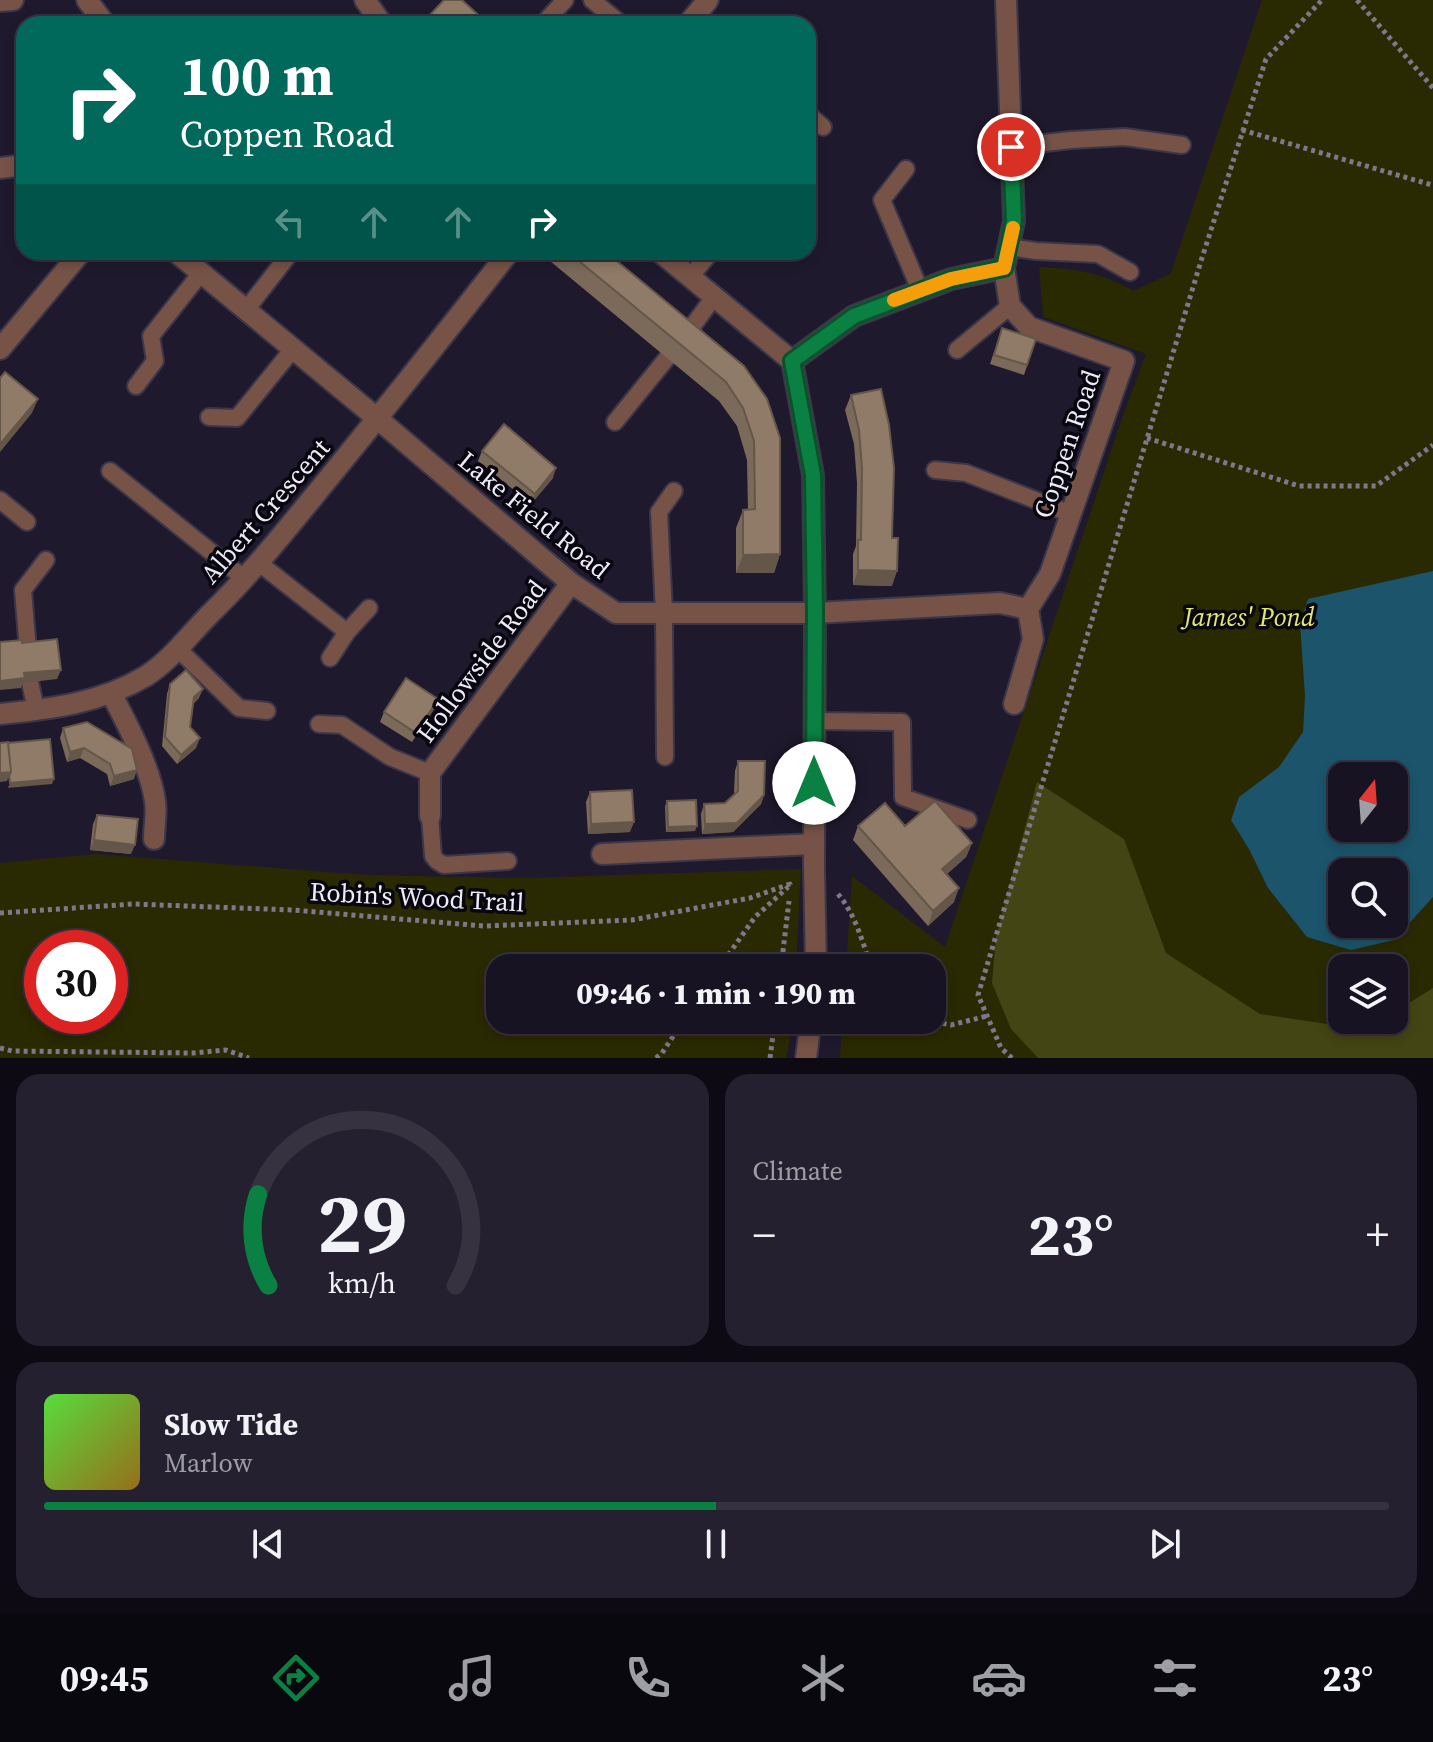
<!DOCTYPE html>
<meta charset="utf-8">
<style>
body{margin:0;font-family:"Source Serif 4",serif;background:#24202f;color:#f1f3f6;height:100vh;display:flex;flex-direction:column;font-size:30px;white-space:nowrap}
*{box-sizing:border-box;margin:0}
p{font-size:26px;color:#9e9ea5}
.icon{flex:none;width:44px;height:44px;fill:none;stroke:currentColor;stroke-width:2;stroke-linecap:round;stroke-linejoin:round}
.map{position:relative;height:1058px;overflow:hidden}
.side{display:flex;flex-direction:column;gap:16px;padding:16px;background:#0d0a13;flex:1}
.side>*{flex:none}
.banner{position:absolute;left:16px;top:16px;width:800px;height:244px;border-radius:24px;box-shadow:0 4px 12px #0003,0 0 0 2px #363240;background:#00695c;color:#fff;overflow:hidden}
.needle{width:52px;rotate:17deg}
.tools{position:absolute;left:1328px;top:762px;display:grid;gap:16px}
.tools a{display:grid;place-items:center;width:80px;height:80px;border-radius:16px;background:#171322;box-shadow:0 4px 12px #0003,0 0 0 2px #363240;font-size:40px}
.speed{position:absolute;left:24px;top:930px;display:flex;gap:16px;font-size:40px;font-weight:700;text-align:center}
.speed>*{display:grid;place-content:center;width:104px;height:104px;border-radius:50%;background:#171322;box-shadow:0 4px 12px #0003,0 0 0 2px #363240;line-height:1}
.speed .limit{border:12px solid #d22;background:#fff;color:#111}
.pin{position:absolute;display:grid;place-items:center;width:68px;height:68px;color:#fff;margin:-34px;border:4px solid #fff;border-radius:50%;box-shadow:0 2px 8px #0007}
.me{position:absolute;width:88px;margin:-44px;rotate:0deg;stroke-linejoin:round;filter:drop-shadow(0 0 6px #0008)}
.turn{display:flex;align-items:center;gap:28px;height:168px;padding:0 32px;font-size:36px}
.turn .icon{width:104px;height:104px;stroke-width:2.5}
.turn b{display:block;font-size:56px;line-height:68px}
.lanes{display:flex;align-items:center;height:76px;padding:0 32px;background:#0003;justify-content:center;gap:40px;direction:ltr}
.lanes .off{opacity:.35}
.big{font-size:60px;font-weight:800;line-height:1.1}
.side .widget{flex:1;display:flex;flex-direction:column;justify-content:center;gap:12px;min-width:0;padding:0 28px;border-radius:24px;background:#24202f}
.side .dial{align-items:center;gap:0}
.dial svg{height:208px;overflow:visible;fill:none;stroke:#363240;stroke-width:7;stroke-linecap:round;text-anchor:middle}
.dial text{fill:#f1f3f6;stroke:none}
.song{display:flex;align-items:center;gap:24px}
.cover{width:96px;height:96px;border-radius:12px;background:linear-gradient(135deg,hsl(110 70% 55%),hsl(40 70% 35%))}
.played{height:8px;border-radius:4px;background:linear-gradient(90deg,#0b8043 50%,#363240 50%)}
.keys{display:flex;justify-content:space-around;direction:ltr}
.heat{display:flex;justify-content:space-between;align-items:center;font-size:44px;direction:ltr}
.side .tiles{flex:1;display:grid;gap:16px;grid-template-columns:1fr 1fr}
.widget:last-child{grid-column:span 2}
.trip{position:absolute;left:486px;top:954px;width:460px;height:80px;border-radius:24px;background:#171322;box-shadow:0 4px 12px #0003,0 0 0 2px #363240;font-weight:800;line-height:80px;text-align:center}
.tabs{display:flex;height:128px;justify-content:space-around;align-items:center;background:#09080e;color:#9e9ea5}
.tabs .icon{width:56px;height:56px}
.tabs .on{color:#0b8043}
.tabs b{font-size:36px;color:#f1f3f6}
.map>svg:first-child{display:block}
.green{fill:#292a01;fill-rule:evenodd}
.forest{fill:#434514}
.water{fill:#1b546b;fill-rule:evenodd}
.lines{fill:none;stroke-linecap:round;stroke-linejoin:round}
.lane-casing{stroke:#3c364a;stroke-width:20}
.street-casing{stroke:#3c364a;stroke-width:24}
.path{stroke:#7d788a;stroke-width:5;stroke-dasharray:4 4;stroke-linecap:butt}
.lane{stroke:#765346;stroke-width:16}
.street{stroke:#765346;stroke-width:20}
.wall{fill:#7b6a59}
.shaded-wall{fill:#645648}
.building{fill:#8f7b67;stroke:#645648;stroke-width:2}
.route-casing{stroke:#07532c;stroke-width:20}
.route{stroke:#0b8043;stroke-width:14}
.slow{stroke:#f59e0b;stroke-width:14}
.labels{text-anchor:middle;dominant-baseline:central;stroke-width:7;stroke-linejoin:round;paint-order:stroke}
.street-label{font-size:26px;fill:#eeebf9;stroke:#08060e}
.park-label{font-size:26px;font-style:italic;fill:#e1e96f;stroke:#08060e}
</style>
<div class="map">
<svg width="1433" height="1058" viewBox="0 0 1433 1058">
<rect width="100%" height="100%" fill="#1f192d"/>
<path class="green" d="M1262,0h171v1058h-593l2,-38h90v-52h-86l6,-92 93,71 176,-526 25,-67 -103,-37 -4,-50c39,2 60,5 95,24l37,-18zM1342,776h52v52h-52zM1342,872h52v52h-52zM1342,968h52v52h-52z
M95,854l271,21 159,3 276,-9 -5,99h-296v52h294l-8,38h-786v-195zM110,948v68h-68v-68z"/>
<path class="forest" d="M1037,782l87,57 42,114 94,61 67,10 20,-4h47v-10l7,-2 32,-20v70h-395l-27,-29 -19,-46 4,-46z"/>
<path class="water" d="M1433,571v326l-39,43 -43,10 -44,-13 -39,-49 -19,-39 -18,-29 8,-23 40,-30 24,-35 2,-36 -5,-73 8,-24zM1342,776h52v52h-52zM1342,872h52v52h-52z"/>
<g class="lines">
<defs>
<path id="lane" d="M592,0l29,24
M543,24l22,-24
M808,114l15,13
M1011,147l60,-7 54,-3 57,8
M906,169l-24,31 38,90
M1009,247l27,4 62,3 32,18
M690,277l21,-25
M246,310l45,-58
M683,339l31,-42
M957,350l53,-44
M136,386l19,-25 -4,-25 50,-63
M209,417l28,1 56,-69
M615,422l52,-64
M935,470l31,3 105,41
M110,471l135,108
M0,500l27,22
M259,563l88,69
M178,649l61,59 28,3
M28,651l-5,-61 23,-30
M330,658l17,-26 22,-24
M30,682l6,28
M815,721l87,1 1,75 65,23
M319,724l23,1 48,32 40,16
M665,757l-1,-144 -5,-101 15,-21
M430,816l3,40 4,5 7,4 64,-4"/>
<path id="street" d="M87,0l18,24
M365,0l17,24
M1006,0l8,221 -10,47 6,38 19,21 95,34 -74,213 -22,35 5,30 -19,65
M0,1l13,-1
M688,24l20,-24
M0,168l24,-3
M176,252l202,167 193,164 45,30h199l185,-10 28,6
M660,252l132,109 21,114 2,138 -1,253 2,102
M0,349l81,-97
M792,361l62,-45 97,-37 53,-11
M111,693c16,31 39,73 44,108 2,12 -1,26 -1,38
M0,714c51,-5 101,-11 146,-38 25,-16 44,-42 65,-63 41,-40 76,-84 112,-128 63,-77 125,-155 186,-233
M430,816v-43l141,-190
M602,854l212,-10
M806,1058l5,-38"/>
</defs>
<use href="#lane" class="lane-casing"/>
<use href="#street" class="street-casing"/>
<path class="path" d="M1357,0l76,88
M1242,130l190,55
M1147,438l152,48h77l57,-41
M838,894c17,20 25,48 33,74
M0,913l133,-9 160,6 191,16 148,-6 118,-22 40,-14v3
M719,968l36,-51 33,-30
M781,968l8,-67
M927,1020l24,5 36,-9
M0,1048l12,3 181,2 33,-3 23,8
M656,1058l6,-5 22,-33
M770,1058l5,-38
M1012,1058l-11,-10 -23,-53 223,-734 65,-202 56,-59"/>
<use href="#lane" class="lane"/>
<use href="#street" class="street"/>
</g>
<path class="wall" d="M545,252h61l138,114 36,188 -6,19h-38v-45l7,-18h5l-1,-50 -10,-34 -18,-25 -175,-145z
M1002,328l34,11 -12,36 -34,-11z
M881,389l11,197 -39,-1v-31l3,-8 1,-63 -3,-39 -9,-34 6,-15z
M482,451l71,27 -22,26 -53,-43z
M170,684l29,14 -6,6 -3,23 6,21 -19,16 -15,-18 5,-52z
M434,709l-22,33 -32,-20 4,-10z
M63,728l71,51 -24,7 -3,-12 -27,-16 -13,4 -7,-24z
M738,761l26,34 -3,9 -28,28 -31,2 -1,-20 3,-10 21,-1 9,-9 1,-23z
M590,792l40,40 -42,2 -2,-32z
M667,801l28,30 -29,1 -1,-26z
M97,815l34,39 -41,-4 3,-26z
M858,826h47l67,17 -6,14 -19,17 7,28 -26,24 -75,-86z"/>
<path class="shaded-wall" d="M38,399l-6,14 -32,39v-8z
M556,468l-3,10 -22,26 4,-10z
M780,554l-6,19h-38l7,-18z
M858,570l39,1 -5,15 -39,-1z
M61,670l-4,9 -34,4 -2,5 -21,2v-9l24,-8z
M203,689l-4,9 -9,9 4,-10z
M438,699l-4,10 -22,33 4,-9z
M200,738l-4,10 -19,16 4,-9z
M84,748l-4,10 -13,4 3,-10z
M137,770l-3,9 -24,7 4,-10z
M11,772l-4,9 -7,1v-9z
M54,779l-2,5 -44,4 2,-5z
M764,795l-3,9 -28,28 -31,2 3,-10z
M634,822l-4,10 -42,2 3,-10z
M697,826l-2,5 -29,1 2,-5z
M94,840l41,5 -4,9 -41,-4z
M972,843l-6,14 -29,26 5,-14z
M959,888l-5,14 -26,24 5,-15z"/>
<path class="building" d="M444,0h18l24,22 -2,2h-51l-6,-6z
M568,252h38l138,114 23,33 13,39v116l-37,1v-45l12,-1 -1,-68 -11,-33 -17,-26z
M1002,328l34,11 -9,26 -33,-10z
M5,372l33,27 -38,45v-66z
M881,389l8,36 5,43 -2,70h6l-1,33 -39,-1v-30h3l1,-71 -3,-39 -8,-35z
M504,424l52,44 -21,26 -53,-43z
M57,639l4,31 -37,3 1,5 -25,3v-39l22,-2v3z
M186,670l17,19 -9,8 -4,30 10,11 -19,17 -16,-18 5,-53z
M406,678l32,21 -22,34 -32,-21z
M87,722l45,27 5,21 -23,6 -4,-12 -26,-16 -14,4 -7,-24z
M50,739l4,40 -44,4 -1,-7 2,-4 -3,-29z
M8,742l3,30 -11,1v-30z
M738,761h27l-1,34 -27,28 -32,1 -1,-20 21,-1 13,-12z
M632,790l2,32 -43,2 -1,-32z
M696,800l1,26 -29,1 -1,-26z
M935,801l37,42 -30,26 17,19 -26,23 -75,-85 27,-23 20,23z
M97,815l41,4 -3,26 -41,-5z"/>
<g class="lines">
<defs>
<path id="route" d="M814,783l1,-170 -2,-138 -21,-114 62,-45 97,-37 53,-11 10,-47 -3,-74"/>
</defs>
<use href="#route" class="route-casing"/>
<use href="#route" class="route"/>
<path class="slow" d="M894,300l57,-21 53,-11 9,-40"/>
</g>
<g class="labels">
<g class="street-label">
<text transform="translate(1067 444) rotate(-71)">Coppen Road</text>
<text transform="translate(265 511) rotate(-49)">Albert Crescent</text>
<text transform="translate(534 515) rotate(39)">Lake Field Road</text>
<text transform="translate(481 661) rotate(-53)">Hollowside Road</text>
<text transform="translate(417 897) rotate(3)">Robin's Wood Trail</text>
</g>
<g class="park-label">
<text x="1249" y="617">James' Pond</text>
</g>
</g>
</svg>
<div class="tools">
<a><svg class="needle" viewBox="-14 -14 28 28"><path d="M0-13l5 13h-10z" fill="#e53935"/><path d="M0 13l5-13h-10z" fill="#9e9ea5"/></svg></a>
<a><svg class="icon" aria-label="search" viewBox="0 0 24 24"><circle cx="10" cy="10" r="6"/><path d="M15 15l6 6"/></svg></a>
<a><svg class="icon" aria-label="layers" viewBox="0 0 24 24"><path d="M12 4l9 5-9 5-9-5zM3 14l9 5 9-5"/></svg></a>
</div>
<div class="speed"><div class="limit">30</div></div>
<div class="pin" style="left:1011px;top:147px;background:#d93025"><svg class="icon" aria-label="arrive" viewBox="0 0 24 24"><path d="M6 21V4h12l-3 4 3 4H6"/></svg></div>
<svg class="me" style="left:814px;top:783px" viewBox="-20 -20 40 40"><circle r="19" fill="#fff"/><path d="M0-13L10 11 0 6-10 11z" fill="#0b8043"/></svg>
<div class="trip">09:46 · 1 min · 190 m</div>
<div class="banner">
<div class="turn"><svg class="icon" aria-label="right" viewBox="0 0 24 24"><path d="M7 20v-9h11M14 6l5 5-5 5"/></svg><div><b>100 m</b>Coppen Road</div></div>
<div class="lanes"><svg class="icon off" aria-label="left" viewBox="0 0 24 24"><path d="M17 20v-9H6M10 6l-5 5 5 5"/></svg><svg class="icon off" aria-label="ahead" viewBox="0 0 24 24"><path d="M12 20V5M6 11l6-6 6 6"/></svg><svg class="icon off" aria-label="ahead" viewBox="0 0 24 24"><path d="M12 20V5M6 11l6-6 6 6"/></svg><svg class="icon" aria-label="right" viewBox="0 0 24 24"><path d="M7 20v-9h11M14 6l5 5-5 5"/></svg></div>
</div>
</div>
<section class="side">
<div class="tiles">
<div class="widget dial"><svg viewBox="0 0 100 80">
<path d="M14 69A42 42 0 1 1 86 69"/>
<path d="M14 69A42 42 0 0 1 10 34" stroke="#0b8043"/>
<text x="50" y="56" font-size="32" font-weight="700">29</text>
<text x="50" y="72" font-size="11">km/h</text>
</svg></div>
<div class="widget"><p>Climate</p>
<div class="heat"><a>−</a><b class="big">23°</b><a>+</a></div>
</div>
<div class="widget">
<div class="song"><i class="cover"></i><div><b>Slow Tide</b><p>Marlow</p></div></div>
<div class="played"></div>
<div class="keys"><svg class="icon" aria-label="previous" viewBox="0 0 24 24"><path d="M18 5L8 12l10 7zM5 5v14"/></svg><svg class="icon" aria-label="pause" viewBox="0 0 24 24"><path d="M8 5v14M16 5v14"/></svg><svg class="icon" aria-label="next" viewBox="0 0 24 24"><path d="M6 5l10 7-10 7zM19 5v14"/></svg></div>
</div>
</div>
</section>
<nav class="tabs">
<b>09:45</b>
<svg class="icon on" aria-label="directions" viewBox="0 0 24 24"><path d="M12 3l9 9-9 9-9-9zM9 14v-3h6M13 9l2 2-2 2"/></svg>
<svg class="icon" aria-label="music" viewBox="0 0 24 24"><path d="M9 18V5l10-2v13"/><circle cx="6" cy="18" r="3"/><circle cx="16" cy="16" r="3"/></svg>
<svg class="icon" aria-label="phone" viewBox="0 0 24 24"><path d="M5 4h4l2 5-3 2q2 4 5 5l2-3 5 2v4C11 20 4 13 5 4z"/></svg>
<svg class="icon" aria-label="climate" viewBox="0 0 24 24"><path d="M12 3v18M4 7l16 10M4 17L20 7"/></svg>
<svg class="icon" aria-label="car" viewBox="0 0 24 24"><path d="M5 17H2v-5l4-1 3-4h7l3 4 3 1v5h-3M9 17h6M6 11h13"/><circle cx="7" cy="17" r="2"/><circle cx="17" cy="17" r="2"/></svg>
<svg class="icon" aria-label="filters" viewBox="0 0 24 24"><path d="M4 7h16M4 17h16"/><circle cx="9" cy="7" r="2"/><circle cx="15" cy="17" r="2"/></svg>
<b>23°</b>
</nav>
